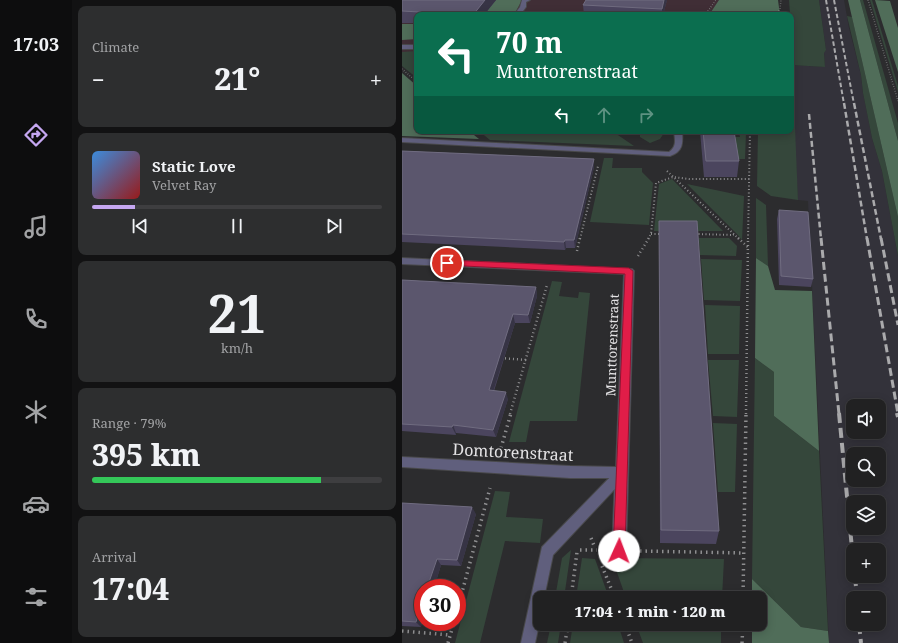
<!DOCTYPE html>
<meta charset="utf-8">
<style>
body{margin:0;font-family:"Noto Serif",serif;background:#2d2e2f;color:#f1f3f6;height:100vh;display:flex;flex-direction:column;font-size:15px;white-space:nowrap}
*{box-sizing:border-box;margin:0}
p{font-size:13px;color:#a2a3a5}
.icon{flex:none;width:22px;height:22px;fill:none;stroke:currentColor;stroke-width:2;stroke-linecap:round;stroke-linejoin:round}
.map{position:relative;flex:1;overflow:hidden}
.sheet{display:flex;flex-direction:column;gap:6px;padding:6px;background:#121213;width:330px}
.sheet>*{flex:none}
.hud{position:absolute;left:12px;top:12px;width:380px;height:122px;border-radius:8px;box-shadow:0 2px 10px #0003,0 0 0 1px #3e3e40;background:#0b6e4f;color:#fff;overflow:hidden}
.controls{position:absolute;left:444px;top:399px;display:grid;gap:8px}
.controls a{display:grid;place-items:center;width:40px;height:40px;border-radius:8px;background:#212122;box-shadow:0 2px 10px #0003,0 0 0 1px #3e3e40;font-size:20px}
.speed{position:absolute;left:12px;top:579px;display:flex;gap:8px;font-size:20px;font-weight:700;text-align:center}
.speed>*{display:grid;place-content:center;width:52px;height:52px;border-radius:50%;background:#212122;box-shadow:0 2px 10px #0003,0 0 0 1px #3e3e40;line-height:1}
.speed .limit{border:6px solid #d22;background:#fff;color:#111}
.pin{position:absolute;display:grid;place-items:center;width:34px;height:34px;color:#fff;margin:-17px;border:2px solid #fff;border-radius:50%;box-shadow:0 1px 4px #0007}
.me{position:absolute;width:44px;margin:-22px;rotate:2deg;stroke-linejoin:round;filter:drop-shadow(0 0 3px #0008)}
.turn{display:flex;align-items:center;gap:14px;height:84px;padding:0 16px;font-size:18px}
.turn .icon{width:52px;height:52px;stroke-width:2.5}
.turn b{display:block;font-size:28px;line-height:34px}
.lanes{display:flex;align-items:center;height:38px;padding:0 16px;background:#0003;justify-content:center;gap:20px;direction:ltr}
.lanes .off{opacity:.35}
.big{font-size:30px;font-weight:800;line-height:1.1}
.sheet .tile{flex:1;display:flex;flex-direction:column;justify-content:center;gap:6px;min-width:0;padding:0 14px;border-radius:8px;background:#2d2e2f}
.sheet .dial{align-items:center;gap:0}
.dial b{font-size:52px;line-height:1}
.song{display:flex;align-items:center;gap:12px}
.cover{width:48px;height:48px;border-radius:6px;background:linear-gradient(135deg,hsl(210 70% 55%),hsl(0 70% 35%))}
.played{height:4px;border-radius:2px;background:linear-gradient(90deg,#c5a7f1 15%,#3e3e40 15%)}
.keys{display:flex;justify-content:space-around;direction:ltr}
.heat{display:flex;justify-content:space-between;align-items:center;font-size:22px;direction:ltr}
.charge{height:6px;border-radius:3px;background:linear-gradient(90deg,#34c759 79%,#3e3e40 0)}
.trip{position:absolute;left:131px;top:591px;width:234px;height:40px;border-radius:8px;background:#212122;box-shadow:0 2px 10px #0003,0 0 0 1px #3e3e40;font-weight:800;line-height:40px;text-align:center}
main{display:flex;flex:1;min-height:0}
.menu{display:flex;flex-direction:column;width:72px;justify-content:space-around;align-items:center;background:#0d0d0e;color:#a2a3a5}
.menu .icon{width:28px;height:28px}
.menu .selected{color:#c5a7f1}
.menu b{font-size:18px;color:#f1f3f6}
.map>svg:first-child{display:block}
.built{fill:#33323a;fill-rule:evenodd}
.education{fill:#402e36}
.green{fill:#35473b}
.forest{fill:#506d59}
.lines{fill:none;stroke-linecap:round;stroke-linejoin:round}
.lane-casing{stroke:#49494b;stroke-width:2}
.street-casing{stroke:#49494b;stroke-width:2}
.path-far3{stroke:#8e8e90;stroke-width:1.5;stroke-dasharray:0.5 2;stroke-linecap:butt}
.path-far2{stroke:#8e8e90;stroke-width:2;stroke-dasharray:1 2.5;stroke-linecap:butt}
.path-far1{stroke:#8e8e90;stroke-width:2.5;stroke-dasharray:1 3;stroke-linecap:butt}
.path{stroke:#8e8e90;stroke-width:3.5;stroke-dasharray:1.5 4;stroke-linecap:butt}
.lane{fill:#605f7d;fill-rule:evenodd}
.street{fill:#605f7d;fill-rule:evenodd}
.rail-far3{stroke:#aaaaac;stroke-width:2;stroke-dasharray:4.5 2.5;stroke-linecap:butt}
.rail-far2{stroke:#aaaaac;stroke-width:2.5;stroke-dasharray:6 3;stroke-linecap:butt}
.rail-far1{stroke:#aaaaac;stroke-width:3;stroke-dasharray:8 4;stroke-linecap:butt}
.rail{stroke:#aaaaac;stroke-width:4;stroke-dasharray:10 5;stroke-linecap:butt}
.wall{fill:#4b455e}
.shaded-wall{fill:#373445}
.building{fill:#5b566d;stroke:#706c80}
.route{fill:#e11d48;stroke:#92132f}
.labels{text-anchor:middle;dominant-baseline:central;stroke-width:4;stroke-linejoin:round;paint-order:stroke}
.street-label{font-size:13px;fill:#e4e3e5;stroke:#2c2c2e}
.near-street-label{font-size:16px;fill:#e4e3e5;stroke:#2c2c2e}
</style>
<main>
<nav class="menu">
<b>17:03</b>
<svg class="icon selected" aria-label="directions" viewBox="0 0 24 24"><path d="M12 3l9 9-9 9-9-9zM9 14v-3h6M13 9l2 2-2 2"/></svg>
<svg class="icon" aria-label="music" viewBox="0 0 24 24"><path d="M9 18V5l10-2v13"/><circle cx="6" cy="18" r="3"/><circle cx="16" cy="16" r="3"/></svg>
<svg class="icon" aria-label="phone" viewBox="0 0 24 24"><path d="M5 4h4l2 5-3 2q2 4 5 5l2-3 5 2v4C11 20 4 13 5 4z"/></svg>
<svg class="icon" aria-label="climate" viewBox="0 0 24 24"><path d="M12 3v18M4 7l16 10M4 17L20 7"/></svg>
<svg class="icon" aria-label="car" viewBox="0 0 24 24"><path d="M5 17H2v-5l4-1 3-4h7l3 4 3 1v5h-3M9 17h6M6 11h13"/><circle cx="7" cy="17" r="2"/><circle cx="17" cy="17" r="2"/></svg>
<svg class="icon" aria-label="filters" viewBox="0 0 24 24"><path d="M4 7h16M4 17h16"/><circle cx="9" cy="7" r="2"/><circle cx="15" cy="17" r="2"/></svg>
</nav>
<section class="sheet">
<div class="tile"><p>Climate</p>
<div class="heat"><a>−</a><b class="big">21°</b><a>+</a></div>
</div>
<div class="tile">
<div class="song"><i class="cover"></i><div><b>Static Love</b><p>Velvet Ray</p></div></div>
<div class="played"></div>
<div class="keys"><svg class="icon" aria-label="previous" viewBox="0 0 24 24"><path d="M18 5L8 12l10 7zM5 5v14"/></svg><svg class="icon" aria-label="pause" viewBox="0 0 24 24"><path d="M8 5v14M16 5v14"/></svg><svg class="icon" aria-label="next" viewBox="0 0 24 24"><path d="M6 5l10 7-10 7zM19 5v14"/></svg></div>
</div>
<div class="tile dial"><b>21</b><p>km/h</p></div>
<div class="tile"><p>Range · 79%</p><b class="big">395 km</b><div class="charge"></div></div>
<div class="tile"><p>Arrival</p><b class="big">17:04</b></div>
</section>
<div class="map">
<svg width="496" height="643" viewBox="0 0 496 643">
<rect width="100%" height="100%" fill="#2c2c2e"/>
<path class="built" d="M417,0h25l5,28 12,47 2,18 9,45 10,33 16,85v387h-69l-21,-442 -10,-1 -7,-126v-9l34,2 -1,-15 2,-2zM451,406h26v26h-26zM451,454h26v26h-26zM451,502h26v26h-26zM451,550h26v26h-26zM451,598h26v26h-26z"/>
<path class="education" d="M0,0h321l-7,15h-299v38h-15z"/>
<path class="green" d="M387,0h30l7,50 -2,3 1,14 -34,-2 2,-7z
M458,0h3l35,123v18z
M468,0h2l26,86v6z
M445,16l5,1 46,200v39l-16,-85 -10,-33 -9,-45 -2,-18z
M15,51v27l-15,-12v-14z
M389,103h3l4,97 -27,-4 -14,-10 1,-55h33z
M77,131h32l-8,3 1,1 13,-4h95l22,15 -144,-6z
M238,131h10v2h14l-4,6 -10,4 -10,-6z
M337,133h7l-1,26h-7l-4,-22h6z
M202,158h9l-1,10h30v4l11,11 -4,42 -59,-3z
M270,179l51,52h-69l5,-47z
M285,184l57,12 -2,44 -5,-6z
M354,198l10,7 2,61 -12,-8z
M297,238h30l8,8 -1,10 -36,-1z
M299,259l41,1 -2,41 -36,-1z
M150,281l10,1 -3,14 19,2 1,-6 11,1 -13,128h-47l-4,21h-17z
M303,305l35,1 -1,48h-31z
M353,358l19,14v44l45,35 9,180 -27,-4 -49,-48z
M306,360h31l-2,57 -24,-1z
M311,423l24,1 -2,68h-17z
M93,491l15,1 -4,25 37,2 -3,24 -35,-2 -25,102h-25z
M169,550l-7,48h-9l7,-40z
M180,558l13,1 14,39h-33z
M210,558l112,1 -2,39h-96z
M149,624h10l-3,19h-11z
M171,624h45l6,19h-54z
M234,624h85v19h-78z"/>
<path class="forest" d="M94,0h26l-8,15h-32z
M317,0h59l2,15h-71z
M446,0h12l38,141v76z
M473,0l15,1 8,27v44z
M0,24h15v15l-15,1z
M0,73l15,13v45h52l10,8 -77,-3z
M354,258l12,8 7,24 37,1 7,160 -45,-35v-44l-19,-14z
M350,579l49,48 27,4 1,12h-77v-19h8v-26h-8z"/>
<g class="lines">
<defs>
<path id="lane" d="M220,467l4,2 2,4 -2,4 -73,78 -9,43h-4v22l-5,23h-14l21,-96 76,-78z"/>
<path id="street" d="M120,0h8l-4,2v5l-6,8h-6l6,-8z
M0,45h15v4h-15z
M272,131h8c1,12 1,21 -12,25l-268,-14v-4l267,14c8,-6 6,-12 5,-21z
M0,258l230,11 2,2 -8,280 -2,5 -5,2 -5,-2 -2,-5 3,-73h-45l-168,-11v-10l168,9 46,1 8,-193 -222,-10z"/>
</defs>
<use href="#lane" class="lane-casing"/>
<use href="#street" class="street-casing"/>
<path class="path-far3" d="M466,0l30,101
M303,15l11,-15
M374,15l4,-6 1,-9
M0,69l15,13"/>
<path class="path-far2" d="M265,171l72,68
M249,234h11
M293,234l39,1
M178,239l18,-73
M246,239l3,-5 5,-51 17,-6 16,2h60
M346,239l2,-108"/>
<path class="path-far1" d="M336,238l10,9
M175,251l3,-13
M236,256l11,-18
M99,358l25,2
M108,414l37,-129
M344,414l2,-176"/>
<path class="path" d="M99,448l10,-35
M189,538l4,10
M178,550h17
M238,551l104,2
M200,566l13,32
M169,598l6,-46
M341,598l3,-185
M55,611l33,-123
M223,624l7,19
M0,631l48,4
M46,643l6,-21
M163,643l3,-19
M340,643l1,-19"/>
<use href="#lane" class="lane"/>
<use href="#street" class="street"/>
<path class="rail-far3" d="M424,0l18,104
M432,0l20,104"/>
<path class="rail-far2" d="M442,103l23,136
M452,103l27,136
M407,114l12,125"/>
<path class="rail-far1" d="M419,238l18,176
M465,238l31,176
M479,238l17,87"/>
<path class="rail" d="M437,413l14,146
M495,413l1,4
M453,576l2,22
M457,624l2,19"/>
</g>
<path class="wall" d="M0,0h94l-12,15h-67v8h-15z
M265,0l-4,15h-79l-1,-10z
M298,131h34l5,30 -2,16h-33z
M0,151l192,8v8l-19,81h-9l-1,2 -163,-8z
M377,210l34,69 -2,8 -32,-2 -2,-66z
M257,221l60,310 -3,13 -56,-1z
M0,280l134,7 1,9 -7,27h-15l-21,68 14,8 -12,38 -40,-4v2l-54,-4z
M0,503l74,11 -15,52 -20,-1 -7,23h-11l-2,39 -19,-1z"/>
<path class="shaded-wall" d="M83,0h11l-12,15h-11z
M262,0h3l-4,15h-1v-6z
M192,159v8l-19,81 -1,-8z
M163,240l1,8 -1,2 -1,-8z
M134,287l1,9 -7,27 -2,-8z
M111,314l2,9 -24,75 -2,-8z
M104,392l2,7 -12,38 -3,-7z
M51,425l3,8v2l-4,-8z
M70,507l4,7 -15,52 -4,-6z
M35,559l4,6 -7,23h-7z
M21,601v21l-2,5 -5,-5z"/>
<path class="building" d="M0,0h83l-12,15 -71,-4z
M184,0h78l-2,9 -79,-4z
M301,131h31l5,30h-33z
M0,151l192,8 -20,81h-9l-1,2 -162,-8z
M377,210l29,2 5,67 -32,-3z
M257,221h38l22,310 -58,-1z
M0,280l134,7 -8,28 -15,-1 -24,76 17,2 -13,38 -40,-5 -1,2 -50,-3z
M0,503l70,4 -15,53 -20,-1 -10,29h-4v13l-7,21 -14,-1z"/>
<path class="route" d="M45,260l182,8 4,3 -8,280 -2,4 -4,2 -5,-2 -1,-4 12,-277 -181,-9 -1,-2 1,-2z"/>
<g class="labels">
<g class="street-label">
<text transform="translate(210 345) rotate(-88)">Munttorenstraat</text>
</g>
<g class="near-street-label">
<text transform="translate(111 452) rotate(3)">Domtorenstraat</text>
</g>
</g>
</svg>
<div class="controls">
<a><svg class="icon" aria-label="sound" viewBox="0 0 24 24"><path d="M4 9h4l5-4v14l-5-4H4zM17 9q2 3 0 6"/></svg></a>
<a><svg class="icon" aria-label="search" viewBox="0 0 24 24"><circle cx="10" cy="10" r="6"/><path d="M15 15l6 6"/></svg></a>
<a><svg class="icon" aria-label="layers" viewBox="0 0 24 24"><path d="M12 4l9 5-9 5-9-5zM3 14l9 5 9-5"/></svg></a>
<a>+</a>
<a>−</a>
</div>
<div class="speed"><div class="limit">30</div></div>
<div class="pin" style="left:45px;top:263px;background:#d93025"><svg class="icon" aria-label="arrive" viewBox="0 0 24 24"><path d="M6 21V4h12l-3 4 3 4H6"/></svg></div>
<svg class="me" style="left:217px;top:551px" viewBox="-20 -20 40 40"><circle r="19" fill="#fff"/><path d="M0-13L10 11 0 6-10 11z" fill="#e11d48"/></svg>
<div class="trip">17:04 · 1 min · 120 m</div>
<div class="hud">
<div class="turn"><svg class="icon" aria-label="left" viewBox="0 0 24 24"><path d="M17 20v-9H6M10 6l-5 5 5 5"/></svg><div><b>70 m</b>Munttorenstraat</div></div>
<div class="lanes"><svg class="icon" aria-label="left" viewBox="0 0 24 24"><path d="M17 20v-9H6M10 6l-5 5 5 5"/></svg><svg class="icon off" aria-label="ahead" viewBox="0 0 24 24"><path d="M12 20V5M6 11l6-6 6 6"/></svg><svg class="icon off" aria-label="right" viewBox="0 0 24 24"><path d="M7 20v-9h11M14 6l5 5-5 5"/></svg></div>
</div>
</div>
</main>
